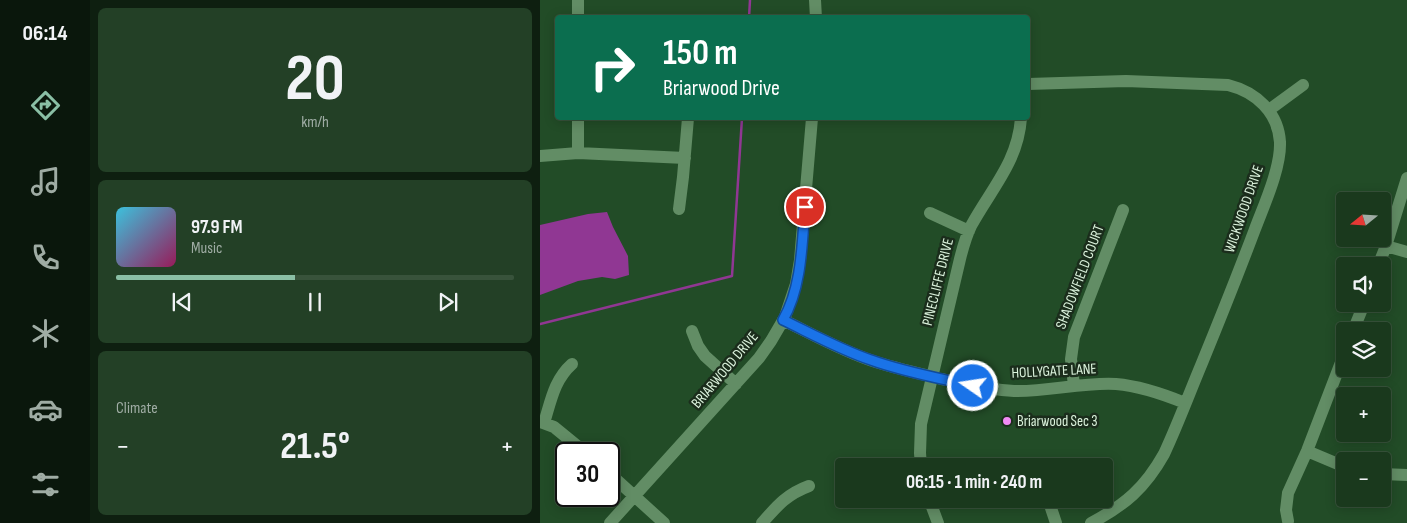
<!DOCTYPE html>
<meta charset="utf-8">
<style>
body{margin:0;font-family:"Sofia Sans Condensed",sans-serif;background:#234026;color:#f1f3f6;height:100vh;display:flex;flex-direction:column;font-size:19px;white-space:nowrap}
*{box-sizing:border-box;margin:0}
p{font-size:16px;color:#9faca4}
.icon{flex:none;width:28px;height:28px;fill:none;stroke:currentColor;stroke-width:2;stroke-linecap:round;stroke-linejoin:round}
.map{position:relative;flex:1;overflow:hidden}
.details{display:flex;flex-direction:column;gap:8px;padding:8px;background:#0e1f10;width:450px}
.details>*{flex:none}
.guide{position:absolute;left:15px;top:15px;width:475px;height:105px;border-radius:5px;box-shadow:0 2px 12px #0003,0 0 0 1px #38533b;background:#0b6e4f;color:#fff;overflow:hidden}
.needle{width:32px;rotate:252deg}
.fabs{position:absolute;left:796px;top:192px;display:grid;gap:10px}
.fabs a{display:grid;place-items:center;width:55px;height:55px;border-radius:5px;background:#1a391d;box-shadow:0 2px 12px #0003,0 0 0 1px #38533b;font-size:25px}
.speed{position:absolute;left:15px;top:442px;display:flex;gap:10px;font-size:25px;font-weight:700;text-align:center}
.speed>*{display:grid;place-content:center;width:65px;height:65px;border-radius:50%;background:#1a391d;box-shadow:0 2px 12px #0003,0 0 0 1px #38533b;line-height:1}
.speed .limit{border:2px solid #111;border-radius:8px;background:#fff;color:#111}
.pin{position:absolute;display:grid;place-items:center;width:42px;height:42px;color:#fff;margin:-21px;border:2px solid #fff;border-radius:50%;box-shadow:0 1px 5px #0007}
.me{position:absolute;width:55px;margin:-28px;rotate:283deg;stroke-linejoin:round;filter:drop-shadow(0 0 4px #0008)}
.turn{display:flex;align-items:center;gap:18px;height:105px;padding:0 25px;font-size:22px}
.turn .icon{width:65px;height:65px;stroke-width:2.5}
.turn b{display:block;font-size:35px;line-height:42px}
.big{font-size:38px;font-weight:700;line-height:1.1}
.details .tile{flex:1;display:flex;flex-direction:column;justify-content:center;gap:8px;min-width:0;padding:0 18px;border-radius:8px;background:#234026}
.details .dial{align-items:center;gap:0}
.dial b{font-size:65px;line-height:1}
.song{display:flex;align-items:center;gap:15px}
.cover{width:60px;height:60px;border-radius:8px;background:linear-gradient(135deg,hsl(190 70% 55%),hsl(330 70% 35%))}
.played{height:5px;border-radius:2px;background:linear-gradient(90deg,#8abfa5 45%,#38533b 45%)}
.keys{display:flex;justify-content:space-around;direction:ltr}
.heat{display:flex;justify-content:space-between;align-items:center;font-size:28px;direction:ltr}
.trip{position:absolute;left:295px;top:458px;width:278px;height:50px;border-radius:5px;background:#1a391d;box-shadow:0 2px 12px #0003,0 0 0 1px #38533b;font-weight:700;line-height:50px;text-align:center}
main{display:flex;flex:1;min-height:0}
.tab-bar{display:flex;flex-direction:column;width:90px;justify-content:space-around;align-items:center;background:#0a170c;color:#9faca4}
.tab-bar .icon{width:35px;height:35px}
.tab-bar .current{color:#8abfa5}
.tab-bar b{font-size:22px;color:#f1f3f6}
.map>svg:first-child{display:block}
.water{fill:#903793}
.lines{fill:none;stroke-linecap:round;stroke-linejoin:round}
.stream{stroke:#903793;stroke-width:2.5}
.minor{stroke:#628d65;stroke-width:12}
.route-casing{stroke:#114b97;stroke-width:12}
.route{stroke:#1a73e8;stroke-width:9}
.poi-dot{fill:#f18af4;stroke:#1b2d1c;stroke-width:2}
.labels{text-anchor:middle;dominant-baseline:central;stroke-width:5;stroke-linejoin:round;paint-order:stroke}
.street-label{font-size:15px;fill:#dcf3dd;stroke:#1b2d1c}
.poi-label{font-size:15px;fill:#dcf3dd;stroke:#1b2d1c;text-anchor:start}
</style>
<main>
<nav class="tab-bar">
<b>06:14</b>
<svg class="icon current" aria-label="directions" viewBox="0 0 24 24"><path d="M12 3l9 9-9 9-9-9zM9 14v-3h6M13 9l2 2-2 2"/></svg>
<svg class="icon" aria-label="music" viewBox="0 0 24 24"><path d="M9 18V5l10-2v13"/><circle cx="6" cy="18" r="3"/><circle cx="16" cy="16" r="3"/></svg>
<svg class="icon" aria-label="phone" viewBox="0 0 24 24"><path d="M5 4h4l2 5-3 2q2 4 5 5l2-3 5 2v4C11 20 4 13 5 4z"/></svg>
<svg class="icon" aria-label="climate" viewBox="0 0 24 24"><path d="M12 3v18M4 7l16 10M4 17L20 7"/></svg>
<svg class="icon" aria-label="car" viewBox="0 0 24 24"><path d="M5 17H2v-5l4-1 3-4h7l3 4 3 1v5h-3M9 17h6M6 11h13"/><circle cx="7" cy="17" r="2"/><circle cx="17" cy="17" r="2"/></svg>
<svg class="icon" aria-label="filters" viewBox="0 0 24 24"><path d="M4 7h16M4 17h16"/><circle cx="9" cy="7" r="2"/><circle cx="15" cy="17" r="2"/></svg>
</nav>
<section class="details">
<div class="tile dial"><b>20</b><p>km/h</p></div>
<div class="tile">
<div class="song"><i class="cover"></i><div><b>97.9 FM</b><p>Music</p></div></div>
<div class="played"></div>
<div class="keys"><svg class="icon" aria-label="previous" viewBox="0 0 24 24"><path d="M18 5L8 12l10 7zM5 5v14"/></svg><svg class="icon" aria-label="pause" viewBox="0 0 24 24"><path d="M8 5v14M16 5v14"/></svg><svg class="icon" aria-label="next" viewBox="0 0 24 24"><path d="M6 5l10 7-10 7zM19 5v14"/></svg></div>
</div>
<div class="tile"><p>Climate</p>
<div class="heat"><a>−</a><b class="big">21.5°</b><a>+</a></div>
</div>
</section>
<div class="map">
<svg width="867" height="523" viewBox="0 0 867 523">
<rect width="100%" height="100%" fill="#224c27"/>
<path class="water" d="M67,212l6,15 15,29 1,19 -14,4 -13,-2 -24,4 -38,14v-70l48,-11z"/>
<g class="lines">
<path class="stream" d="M209,18l1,-18
M0,324l192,-48 10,-158"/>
<path class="minor" d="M275,0l1,18
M38,18v-18
M488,84l98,-3 102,4c28,7 50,27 52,57 1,26 -16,63 -25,87 -17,45 -35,90 -53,134 -13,31 -24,61 -38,91 -19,34 -39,51 -73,69
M729,110l34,-25
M38,153v-35
M0,156l38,-3 107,5
M139,209l4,-32 5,-59
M390,213l39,18
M846,246l21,6
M838,266l8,-20 21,-68
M243,320c29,14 59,31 90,41 24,8 49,13 73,19 23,5 45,10 68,11 34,1 68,-9 102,-7 24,2 47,10 69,19
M152,331l6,15 7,10 31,28
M813,331l11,-27
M534,386l-3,-27 3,-22 49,-127
M0,422l14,5 33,27
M4,423c7,-22 10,-43 28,-59
M767,451l38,16
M381,466l-1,-13 1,-29 39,-165c3,-12 6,-23 11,-33 20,-37 47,-64 50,-108
M69,473l55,50
M842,474l25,1
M389,499l9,24
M511,508l5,15
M748,521l-2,-11 2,-17 19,-42 38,-99
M70,523l149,-165 12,-17 14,-24 11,-33 4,-24 12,-142
M222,523c15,-17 25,-29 47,-37"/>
</g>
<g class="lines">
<defs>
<path id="route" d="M265,207c-3,37 -3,80 -22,113 29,14 58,30 88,40 33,12 68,18 102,26"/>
</defs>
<use href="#route" class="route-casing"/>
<use href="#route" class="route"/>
</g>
<circle class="poi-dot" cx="467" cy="421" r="5"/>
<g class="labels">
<g class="street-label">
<text transform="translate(704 209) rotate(-71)">WICKWOOD DRIVE</text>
<text transform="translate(540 277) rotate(-69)">SHADOWFIELD COURT</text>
<text transform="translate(398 282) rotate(-76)">PINECLIFFE DRIVE</text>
<text transform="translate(185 370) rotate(-50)">BRIARWOOD DRIVE</text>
<text transform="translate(514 371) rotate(-3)">HOLLYGATE LANE</text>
</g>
<g class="poi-label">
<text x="477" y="421">Briarwood Sec 3</text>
</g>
</g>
</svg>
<div class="fabs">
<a><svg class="needle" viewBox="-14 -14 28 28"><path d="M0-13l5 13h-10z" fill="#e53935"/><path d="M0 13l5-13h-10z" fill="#9faca4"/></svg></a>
<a><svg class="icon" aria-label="sound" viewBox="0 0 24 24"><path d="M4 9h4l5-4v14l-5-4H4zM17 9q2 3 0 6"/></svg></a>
<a><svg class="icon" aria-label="layers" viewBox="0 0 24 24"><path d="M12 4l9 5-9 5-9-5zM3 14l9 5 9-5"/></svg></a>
<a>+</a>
<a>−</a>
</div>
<div class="speed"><div class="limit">30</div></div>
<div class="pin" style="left:265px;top:207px;background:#d93025"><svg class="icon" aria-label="arrive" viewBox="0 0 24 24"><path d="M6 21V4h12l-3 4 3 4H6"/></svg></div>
<svg class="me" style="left:433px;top:386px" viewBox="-20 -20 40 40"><circle r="17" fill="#1a73e8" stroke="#fff" stroke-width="3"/><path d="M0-11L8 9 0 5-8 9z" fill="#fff"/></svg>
<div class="trip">06:15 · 1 min · 240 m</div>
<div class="guide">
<div class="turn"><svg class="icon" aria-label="right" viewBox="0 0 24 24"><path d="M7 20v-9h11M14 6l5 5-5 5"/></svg><div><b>150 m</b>Briarwood Drive</div></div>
</div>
</div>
</main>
